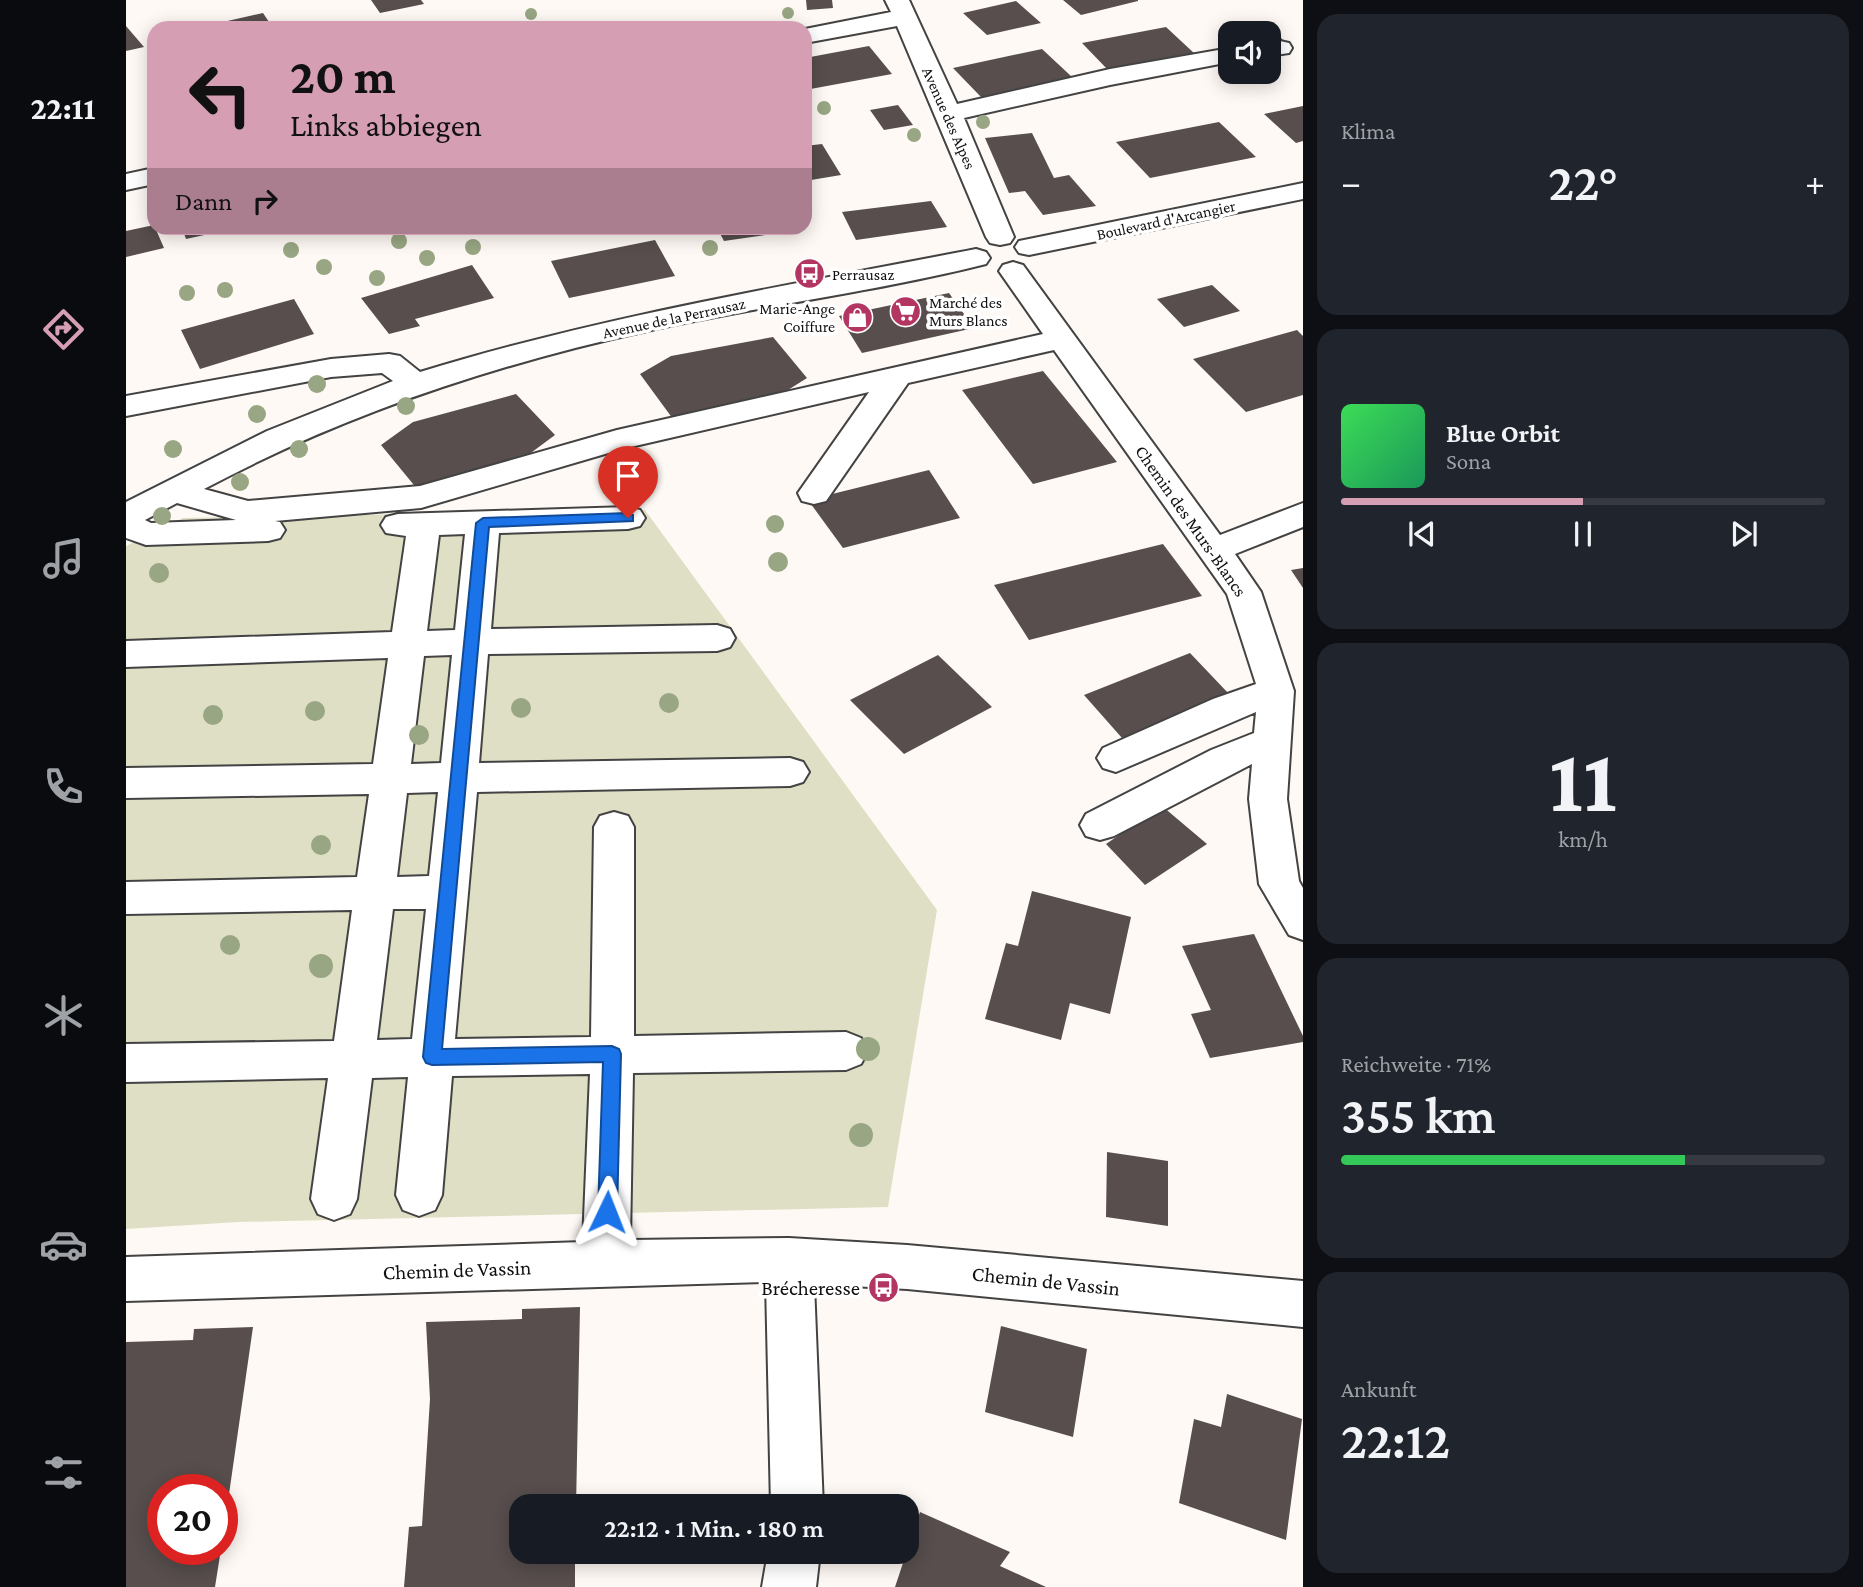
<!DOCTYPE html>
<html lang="de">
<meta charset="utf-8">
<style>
body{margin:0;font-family:"Crimson Pro",serif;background:#20242c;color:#f1f3f6;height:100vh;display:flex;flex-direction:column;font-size:26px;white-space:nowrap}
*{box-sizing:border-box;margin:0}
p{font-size:23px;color:#9ea1a6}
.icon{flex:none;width:38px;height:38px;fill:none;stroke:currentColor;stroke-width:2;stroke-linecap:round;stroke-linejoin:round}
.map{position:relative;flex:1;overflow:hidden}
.panel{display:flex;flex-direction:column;gap:14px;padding:14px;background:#0d0f14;width:560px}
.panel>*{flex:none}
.hud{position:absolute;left:21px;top:21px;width:665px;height:214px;border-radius:21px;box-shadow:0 4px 18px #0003;background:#d59eb3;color:#111;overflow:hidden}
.buttons{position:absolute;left:1092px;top:21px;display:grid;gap:14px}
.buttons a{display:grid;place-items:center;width:63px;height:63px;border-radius:14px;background:#171b24;box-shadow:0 4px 18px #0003;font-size:35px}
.speed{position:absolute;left:21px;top:1474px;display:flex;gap:14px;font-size:35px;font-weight:700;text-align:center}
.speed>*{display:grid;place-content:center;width:91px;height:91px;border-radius:50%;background:#171b24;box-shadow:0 4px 18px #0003;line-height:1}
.speed .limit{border:10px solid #d22;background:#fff;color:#111}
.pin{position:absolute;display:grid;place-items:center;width:60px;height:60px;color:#fff;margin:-72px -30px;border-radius:50% 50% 50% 0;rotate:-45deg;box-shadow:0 0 7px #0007}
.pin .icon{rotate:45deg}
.me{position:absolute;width:77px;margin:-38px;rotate:2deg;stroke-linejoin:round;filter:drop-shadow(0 0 5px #0008)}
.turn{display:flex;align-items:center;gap:24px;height:147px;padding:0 28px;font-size:32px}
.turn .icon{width:91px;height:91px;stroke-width:2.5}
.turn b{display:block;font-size:49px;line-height:60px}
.then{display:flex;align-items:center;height:66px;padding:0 28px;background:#0003;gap:14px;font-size:26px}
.big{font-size:52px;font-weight:600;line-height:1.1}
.panel .tile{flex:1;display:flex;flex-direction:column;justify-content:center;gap:10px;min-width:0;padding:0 24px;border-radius:21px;background:#20242c}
.panel .dial{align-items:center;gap:0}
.dial b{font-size:91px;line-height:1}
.song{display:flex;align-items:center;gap:21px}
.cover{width:84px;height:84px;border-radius:10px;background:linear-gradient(135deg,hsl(130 70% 55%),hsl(150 70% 35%))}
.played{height:7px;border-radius:4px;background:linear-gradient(90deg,#d59eb3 50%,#363941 50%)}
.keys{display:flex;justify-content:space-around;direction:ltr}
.heat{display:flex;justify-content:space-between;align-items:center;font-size:38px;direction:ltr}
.charge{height:10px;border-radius:5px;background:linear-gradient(90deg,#34c759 71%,#363941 0)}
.trip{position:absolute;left:383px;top:1494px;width:410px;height:70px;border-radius:21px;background:#171b24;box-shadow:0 4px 18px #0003;font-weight:600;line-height:70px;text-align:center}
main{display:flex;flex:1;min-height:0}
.dock{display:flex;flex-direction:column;width:126px;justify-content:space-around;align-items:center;background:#090b0e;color:#9ea1a6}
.dock .icon{width:49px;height:49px}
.dock .selected{color:#d59eb3}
.dock b{font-size:32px;color:#f1f3f6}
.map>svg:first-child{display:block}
.cemetery{fill:#dfdfc5}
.building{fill:#574e4d}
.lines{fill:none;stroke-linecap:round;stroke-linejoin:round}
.minor-casing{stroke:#434343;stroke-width:4}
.minor{fill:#fff;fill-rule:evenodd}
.tree{fill:#98a683}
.route{fill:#1a73e8;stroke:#114b97;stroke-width:2}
.labels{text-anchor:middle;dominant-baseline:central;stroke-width:7;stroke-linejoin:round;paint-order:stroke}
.far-street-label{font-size:16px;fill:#101010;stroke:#fff}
.far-poi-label{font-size:16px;fill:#101010;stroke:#fff;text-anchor:start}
.street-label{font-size:18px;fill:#101010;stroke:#fff}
.near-street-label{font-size:21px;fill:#101010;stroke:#fff}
.near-poi-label{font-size:21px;fill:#101010;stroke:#fff;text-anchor:end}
</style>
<main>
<nav class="dock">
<b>22:11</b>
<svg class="icon selected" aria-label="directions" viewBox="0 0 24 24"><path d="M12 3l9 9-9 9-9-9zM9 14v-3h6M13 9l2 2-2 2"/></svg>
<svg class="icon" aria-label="music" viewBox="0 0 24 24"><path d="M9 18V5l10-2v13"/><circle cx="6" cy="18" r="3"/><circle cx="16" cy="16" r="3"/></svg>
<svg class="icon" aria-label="phone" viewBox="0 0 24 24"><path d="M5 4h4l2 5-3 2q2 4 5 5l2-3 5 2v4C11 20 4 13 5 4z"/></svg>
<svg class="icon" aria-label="climate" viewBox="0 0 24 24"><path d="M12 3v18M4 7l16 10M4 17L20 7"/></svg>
<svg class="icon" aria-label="car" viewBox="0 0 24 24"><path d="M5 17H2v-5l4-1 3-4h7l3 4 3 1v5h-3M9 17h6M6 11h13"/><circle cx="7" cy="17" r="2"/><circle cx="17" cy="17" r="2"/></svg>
<svg class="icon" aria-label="filters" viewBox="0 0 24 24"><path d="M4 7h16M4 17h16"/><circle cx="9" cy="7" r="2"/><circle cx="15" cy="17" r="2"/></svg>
</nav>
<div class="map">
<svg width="1177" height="1587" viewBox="0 0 1177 1587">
<rect width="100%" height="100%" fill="#fef9f4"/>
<path class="cemetery" d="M519,510l292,400 -49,297 -650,15 -112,7v-683l57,-28z"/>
<path class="building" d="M245,0h50l3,4 -44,9z
M680,0h26l1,8 -26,2z
M937,0h75v1l-57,14z
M890,1l25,22 -54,12 -24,-22z
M137,13l10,15h-72v-1z
M1140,22l17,18 -14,2v-9h-33l-6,-6z
M0,26l18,21 -18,4z
M1040,27l29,27 -86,17 -27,-28z
M743,46l23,28 -87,16v-32z
M916,49l30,28 -91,20 -28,-29z
M772,105l15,20 -29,5 -14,-20z
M1177,106v35l-7,2 -32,-29z
M1093,122l37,35 -106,21 -34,-36z
M906,133l22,45 15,-3 27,31 -53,9 -18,-24 -16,2 -24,-55z
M696,144l19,31 -36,6v-35z
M805,201l16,26 -91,13 -14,-28z
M28,225l10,23 -38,9v-26z
M56,228h50v1l-46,10z
M591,228h67l2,4 -62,9z
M529,240l20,36 -106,22 -18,-37z
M346,265l22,33 -79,21 5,7 -31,8 -28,-36z
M1086,285l28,26 -56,16 -27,-28z
M823,293l25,35 -112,25 -23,-37z
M168,299l20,35 -114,35 -19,-39z
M1171,330l6,6v59l-57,17 -53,-53z
M647,337l34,41 -27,17 -107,24 -33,-45 31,-18z
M917,371l74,91 -84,22 -71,-94z
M390,394l39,41 -27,20 -110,35 -37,-45 32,-23z
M803,470l31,48 -117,30 -35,-48z
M1037,544l39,52 -173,44 -35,-55z
M1177,568v20l-12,-18z
M1064,653l39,41 -107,44 -38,-43z
M812,655l54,52 -88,47 -54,-54z
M1036,806l45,38 -62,41 -39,-41z
M906,891l99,26 -21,97 -40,-11 -9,37 -76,-21 21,-76 12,3z
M1128,934l49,102v6l-93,16 -19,-44 20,-4 -29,-64z
M981,1152l61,9v65l-62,-9z
M454,1307l-4,200h-54v45h53v35h-171l5,-60 13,-1 8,-127 -4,-77 96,-3v-10z
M875,1326l86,23 -14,88 -88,-25z
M127,1327l-29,202 -2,-40h-59v60h58l-6,38h-89v-245l67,-2 1,-11z
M1101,1394l75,25 -16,121 -107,-37 15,-84 27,8z
M794,1512l90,40 -10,14 46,21h-151z"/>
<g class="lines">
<defs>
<path id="minor" d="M759,0h24l48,104 153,-35 120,-21v14l-120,23 -146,33 50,119 -4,6 -10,2 -10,-2 -4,-6 -89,-211 -92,17v-14l86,-17z
M1154,41l9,2 3,5 -3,5 -20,3v-14z
M28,168v16l-28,6v-16z
M1177,183v16l-274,56 -10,-2 -4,-6 4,-6 10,-2z
M850,249l10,3 4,6 -4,6c-111,28 -227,42 -339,67 -155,34 -302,83 -443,158l44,12 172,-15 197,-56 426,-96 -44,-63 4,-6 10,-3 10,3 197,270 83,-32v24l-68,27 26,38 33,99 -7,108 12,82 4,7v52l-14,-5 -30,-51 -10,-85 3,-35 -138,72 -14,4 -14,-4 -6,-11 6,-11 125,-64 43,-17 2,-21 -140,60 -13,-4 -6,-10 6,-10 110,-49 43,-15 -29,-90 -173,-244 -146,33 -82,118 -12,3 -12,-3 -4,-8 71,-101 -247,57 -201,59 -146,13 5,1 5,8 -5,8 -12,3 -122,4 -20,-7v-36l141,-71 126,-50 -11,-8 -51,4 -205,39v-20l205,-37 58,-5 11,2 20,16c182,-56 370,-87 556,-123zM51,503l59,17 -85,3 -6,-3z
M502,507l12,3 5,8 -5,8 -12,3 -129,4 -8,96 226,-4 13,4 5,9 -5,9 -13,4 -229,3 -9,109 311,-5 13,4 6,10 -6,10 -13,4 -313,6 -22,247 136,-2 3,-210 6,-11 14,-4 14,4 6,11v209l212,-4 15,6 7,13 -7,13 -15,6 -213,3 -3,167 159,-2 118,7 396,36v46l-396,-38 -93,-5 9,223h-52l-5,-225 -640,19v-44l457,-15 7,-168 -138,2 -10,119 -7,15 -16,6 -16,-6 -7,-15 12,-118 -36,1 -15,121 -7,15 -16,6 -16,-6 -7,-15 17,-121 -202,4v-38l208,-3 18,-131 -226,4v-32l231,-5 12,-83 -243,4v-30l247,-4 15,-106 -262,9v-26l266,-9 14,-96 -20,-3 -5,-8 5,-8 12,-3zM339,534l-10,96 -28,1 12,-96zM326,655l-11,108 -30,1 13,-108zM312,792l-9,84 -32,1 10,-84zM267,909h33l-14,130 -35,1z
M642,1552h52l-4,35h-54z"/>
</defs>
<use href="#minor" class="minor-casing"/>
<use href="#minor" class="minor"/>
</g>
<g class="tree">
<circle cx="662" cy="13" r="6"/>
<circle cx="405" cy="14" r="6"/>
<circle cx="698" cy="108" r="7"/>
<circle cx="857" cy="122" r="7"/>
<circle cx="788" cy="135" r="7"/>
<circle cx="273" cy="241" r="8"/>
<circle cx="347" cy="247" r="8"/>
<circle cx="584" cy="248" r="8"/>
<circle cx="165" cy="250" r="8"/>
<circle cx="301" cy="258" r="8"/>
<circle cx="198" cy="267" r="8"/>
<circle cx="251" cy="278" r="8"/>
<circle cx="99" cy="290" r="8"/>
<circle cx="61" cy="293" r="8"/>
<circle cx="191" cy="384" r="9"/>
<circle cx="280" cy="406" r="9"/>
<circle cx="131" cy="414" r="9"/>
<circle cx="47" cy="449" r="9"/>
<circle cx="173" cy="449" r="9"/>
<circle cx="114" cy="482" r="9"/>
<circle cx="36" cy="516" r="9"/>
<circle cx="649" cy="524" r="9"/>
<circle cx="652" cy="562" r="10"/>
<circle cx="33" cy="573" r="10"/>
<circle cx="543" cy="703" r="10"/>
<circle cx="395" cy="708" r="10"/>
<circle cx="189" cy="711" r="10"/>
<circle cx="87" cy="715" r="10"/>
<circle cx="293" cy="735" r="10"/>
<circle cx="195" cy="845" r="10"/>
<circle cx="104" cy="945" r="10"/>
<circle cx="195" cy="966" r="12"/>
<circle cx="742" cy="1049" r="12"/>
<circle cx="735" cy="1135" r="12"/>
</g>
<path class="route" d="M502,513l5,2v6l-144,6 -47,522 170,-3 7,3 2,5 -4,158 -3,7 -7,2 -6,-2 -3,-7 5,-150 -171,3 -6,-2 -3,-6 53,-534 7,-5z"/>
<defs>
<symbol id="bus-disc" viewBox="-11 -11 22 22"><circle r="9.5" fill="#b23562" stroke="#fff"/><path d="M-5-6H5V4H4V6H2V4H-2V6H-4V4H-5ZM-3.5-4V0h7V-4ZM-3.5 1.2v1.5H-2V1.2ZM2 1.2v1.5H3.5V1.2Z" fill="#fff"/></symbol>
<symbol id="supermarket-disc" viewBox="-11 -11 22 22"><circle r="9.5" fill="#b23562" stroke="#fff"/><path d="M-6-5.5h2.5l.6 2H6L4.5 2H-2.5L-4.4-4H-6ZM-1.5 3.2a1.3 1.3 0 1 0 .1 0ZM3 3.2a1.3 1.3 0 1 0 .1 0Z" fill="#fff"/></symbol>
<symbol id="shop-disc" viewBox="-11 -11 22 22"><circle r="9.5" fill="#b23562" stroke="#fff"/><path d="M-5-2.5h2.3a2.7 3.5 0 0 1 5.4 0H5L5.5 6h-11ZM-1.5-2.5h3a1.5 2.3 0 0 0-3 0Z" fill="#fff"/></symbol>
</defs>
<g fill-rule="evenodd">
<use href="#bus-disc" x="666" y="256" width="35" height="35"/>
<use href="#supermarket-disc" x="762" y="294" width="35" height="35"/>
<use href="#shop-disc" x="714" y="300" width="35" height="35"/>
<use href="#bus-disc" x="740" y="1270" width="35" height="35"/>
</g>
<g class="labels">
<g class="far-street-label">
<text transform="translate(823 118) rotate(66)">Avenue des Alpes</text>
<text transform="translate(1040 220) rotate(-12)">Boulevard d'Arcangier</text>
<text transform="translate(548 318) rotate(-12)">Avenue de la Perrausaz</text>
</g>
<g class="far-poi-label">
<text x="706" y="274">Perrausaz</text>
<text x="803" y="302">Marché des<tspan x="803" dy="18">Murs Blancs</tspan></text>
<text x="709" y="308" text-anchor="end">Marie-Ange<tspan x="709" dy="18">Coiffure</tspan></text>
</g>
<g class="street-label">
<text transform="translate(1065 521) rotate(55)">Chemin des Murs-Blancs</text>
</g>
<g class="near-street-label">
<text transform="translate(331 1270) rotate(-2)">Chemin de Vassin</text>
<text transform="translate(920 1281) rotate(6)">Chemin de Vassin</text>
</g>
<g class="near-poi-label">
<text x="734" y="1288">Brécheresse</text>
</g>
</g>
</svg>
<div class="buttons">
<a><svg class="icon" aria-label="sound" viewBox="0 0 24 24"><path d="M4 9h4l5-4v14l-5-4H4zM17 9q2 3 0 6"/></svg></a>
</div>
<div class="speed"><div class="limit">20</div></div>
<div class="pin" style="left:502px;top:518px;background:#d93025"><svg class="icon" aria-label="arrive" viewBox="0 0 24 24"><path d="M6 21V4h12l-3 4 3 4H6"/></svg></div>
<svg class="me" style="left:481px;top:1212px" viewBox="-20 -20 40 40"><path d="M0-17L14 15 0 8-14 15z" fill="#1a73e8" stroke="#fff" stroke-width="4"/></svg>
<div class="trip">22:12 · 1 Min. · 180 m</div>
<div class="hud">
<div class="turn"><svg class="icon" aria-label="left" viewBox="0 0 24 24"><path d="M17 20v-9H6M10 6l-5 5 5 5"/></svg><div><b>20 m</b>Links abbiegen</div></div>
<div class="then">Dann<svg class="icon" aria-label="right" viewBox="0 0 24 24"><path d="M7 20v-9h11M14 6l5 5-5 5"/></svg></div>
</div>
</div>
<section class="panel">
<div class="tile"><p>Klima</p>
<div class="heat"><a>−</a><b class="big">22°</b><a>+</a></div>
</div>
<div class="tile">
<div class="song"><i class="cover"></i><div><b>Blue Orbit</b><p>Sona</p></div></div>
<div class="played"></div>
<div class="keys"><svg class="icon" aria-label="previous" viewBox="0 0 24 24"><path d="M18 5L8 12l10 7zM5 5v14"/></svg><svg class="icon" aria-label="pause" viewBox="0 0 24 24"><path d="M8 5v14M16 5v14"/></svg><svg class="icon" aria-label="next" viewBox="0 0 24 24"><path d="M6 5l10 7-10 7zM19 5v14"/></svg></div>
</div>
<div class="tile dial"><b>11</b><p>km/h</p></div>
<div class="tile"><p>Reichweite · 71%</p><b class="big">355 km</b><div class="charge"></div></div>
<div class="tile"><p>Ankunft</p><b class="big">22:12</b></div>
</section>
</main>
